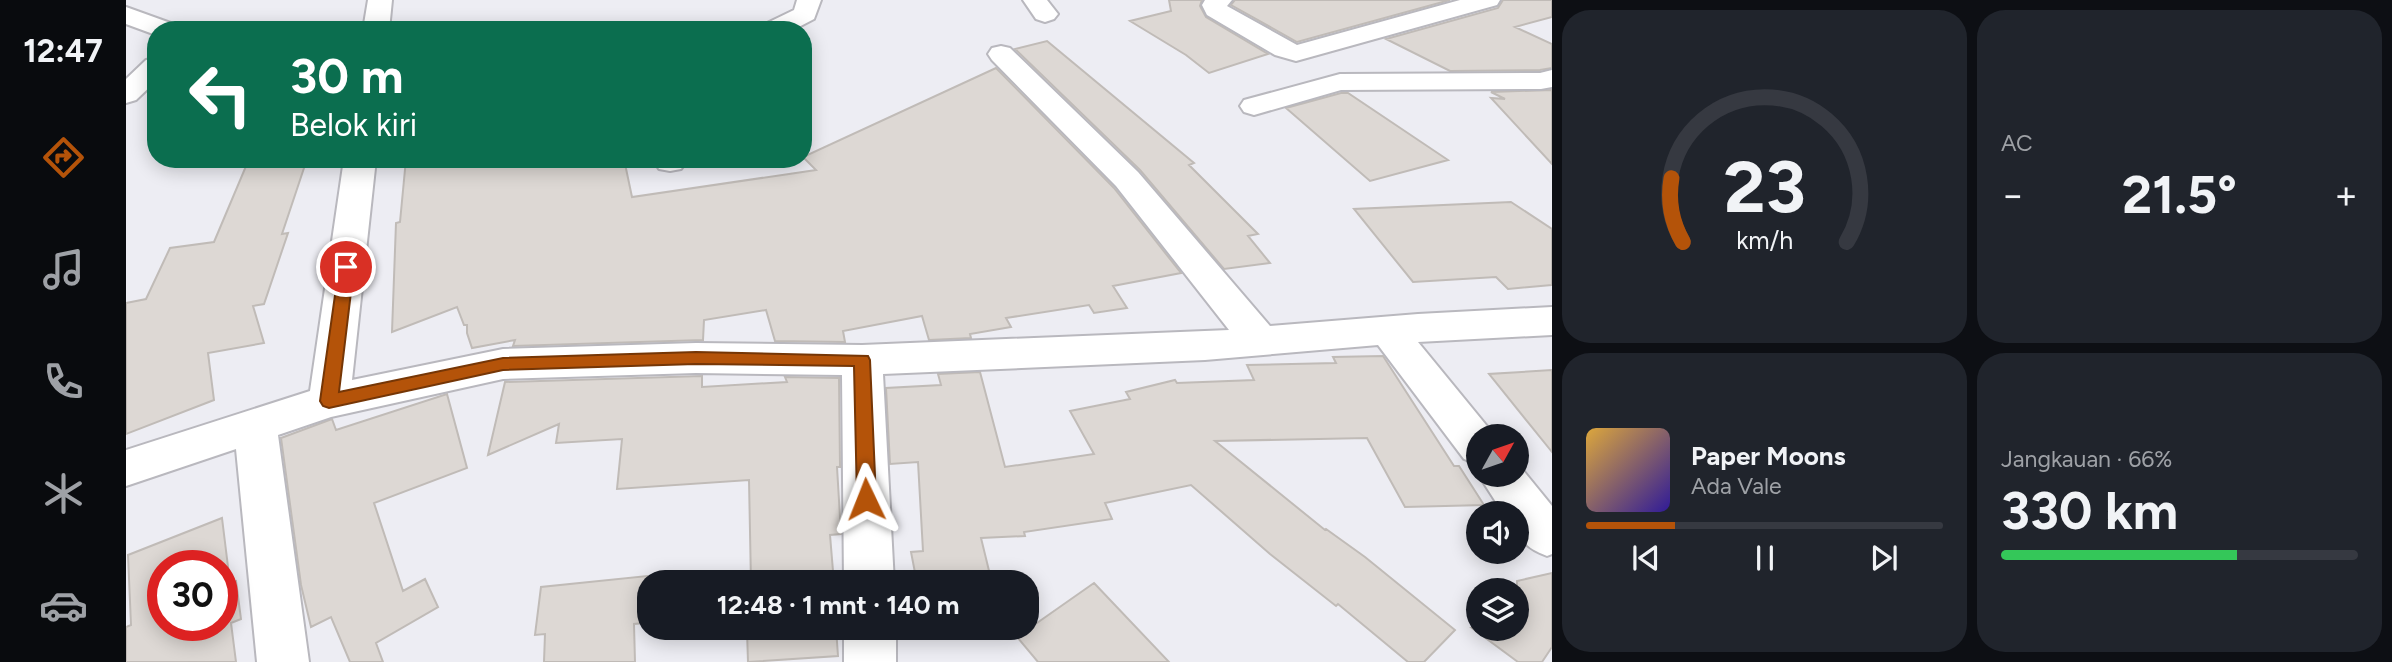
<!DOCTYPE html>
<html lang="id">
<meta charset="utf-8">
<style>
body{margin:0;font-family:Figtree,sans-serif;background:#20242c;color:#f1f3f6;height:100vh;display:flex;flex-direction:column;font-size:26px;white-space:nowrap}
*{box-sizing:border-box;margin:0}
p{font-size:23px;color:#9ea1a6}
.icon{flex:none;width:38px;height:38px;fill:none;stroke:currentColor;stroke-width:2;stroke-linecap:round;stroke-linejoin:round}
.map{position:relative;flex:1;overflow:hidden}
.sheet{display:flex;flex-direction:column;gap:10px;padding:10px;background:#0d0f14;width:840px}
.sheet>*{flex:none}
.guide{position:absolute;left:21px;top:21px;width:665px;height:147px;border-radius:28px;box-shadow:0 4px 18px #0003;background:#0b6e4f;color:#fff;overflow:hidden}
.needle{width:46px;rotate:50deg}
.tools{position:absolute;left:1340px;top:424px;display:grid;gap:14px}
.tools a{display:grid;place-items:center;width:63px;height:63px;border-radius:50%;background:#171b24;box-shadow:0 4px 18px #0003;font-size:35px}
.speed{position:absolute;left:21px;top:550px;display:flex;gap:14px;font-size:35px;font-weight:700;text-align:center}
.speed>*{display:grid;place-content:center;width:91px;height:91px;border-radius:50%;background:#171b24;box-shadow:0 4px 18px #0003;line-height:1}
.speed .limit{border:10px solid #d22;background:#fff;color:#111}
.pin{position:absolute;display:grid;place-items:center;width:60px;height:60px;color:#fff;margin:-30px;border:4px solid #fff;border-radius:50%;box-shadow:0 2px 7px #0007}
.me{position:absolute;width:77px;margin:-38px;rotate:358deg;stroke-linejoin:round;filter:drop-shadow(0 0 5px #0008)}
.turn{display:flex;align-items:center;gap:24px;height:147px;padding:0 28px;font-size:32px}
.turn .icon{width:91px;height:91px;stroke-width:2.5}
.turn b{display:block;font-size:49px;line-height:60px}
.big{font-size:52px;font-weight:700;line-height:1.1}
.sheet .tile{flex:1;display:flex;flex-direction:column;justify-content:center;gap:10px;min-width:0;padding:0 24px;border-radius:28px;background:#20242c}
.sheet .dial{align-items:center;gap:0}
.dial svg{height:182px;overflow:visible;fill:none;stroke:#363941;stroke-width:7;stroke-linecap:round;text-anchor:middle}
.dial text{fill:#f1f3f6;stroke:none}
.song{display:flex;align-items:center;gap:21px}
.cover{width:84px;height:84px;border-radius:10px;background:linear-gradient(135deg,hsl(40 70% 55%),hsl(250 70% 35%))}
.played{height:7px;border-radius:4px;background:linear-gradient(90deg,#b45309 25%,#363941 25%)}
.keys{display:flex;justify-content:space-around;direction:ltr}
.heat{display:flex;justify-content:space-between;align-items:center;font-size:38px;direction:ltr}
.charge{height:10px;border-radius:5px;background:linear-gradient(90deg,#34c759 66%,#363941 0)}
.sheet .tiles{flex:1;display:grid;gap:10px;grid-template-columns:repeat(2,1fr)}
.trip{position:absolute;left:511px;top:570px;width:402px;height:70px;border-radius:28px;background:#171b24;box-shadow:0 4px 18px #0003;font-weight:700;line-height:70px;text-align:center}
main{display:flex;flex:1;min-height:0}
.dock{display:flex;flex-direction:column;width:126px;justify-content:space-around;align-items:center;background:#090b0e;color:#9ea1a6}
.dock .icon{width:49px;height:49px}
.dock .active{color:#b45309}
.dock b{font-size:32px;color:#f1f3f6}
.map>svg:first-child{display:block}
.building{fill:#ddd8d4;stroke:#c0bbb7;stroke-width:2;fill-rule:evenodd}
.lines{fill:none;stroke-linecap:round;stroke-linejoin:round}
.minor-casing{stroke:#b9b8be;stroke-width:4}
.minor{fill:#fff;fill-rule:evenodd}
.route{fill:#b45309;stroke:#753606;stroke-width:2}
</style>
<main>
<nav class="dock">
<b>12:47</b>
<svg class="icon active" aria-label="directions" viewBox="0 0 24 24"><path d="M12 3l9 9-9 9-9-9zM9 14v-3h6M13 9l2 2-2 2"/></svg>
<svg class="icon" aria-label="music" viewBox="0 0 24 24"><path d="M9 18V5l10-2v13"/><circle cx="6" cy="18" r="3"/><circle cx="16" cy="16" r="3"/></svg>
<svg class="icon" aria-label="phone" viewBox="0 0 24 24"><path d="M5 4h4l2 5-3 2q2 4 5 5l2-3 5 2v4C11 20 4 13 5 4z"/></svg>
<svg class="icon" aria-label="climate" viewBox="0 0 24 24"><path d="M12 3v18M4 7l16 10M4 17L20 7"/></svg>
<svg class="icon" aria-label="car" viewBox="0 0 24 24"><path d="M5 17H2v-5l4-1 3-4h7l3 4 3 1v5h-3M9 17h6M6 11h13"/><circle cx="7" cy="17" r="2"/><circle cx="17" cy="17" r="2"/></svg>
</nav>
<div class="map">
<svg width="1426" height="662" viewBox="0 0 1426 662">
<rect width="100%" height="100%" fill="#ededf3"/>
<path class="building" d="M1043,0h33l-2,6 6,11 62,37 -59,19 -23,-18 -56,-34 41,-10z
M1109,0h215l-153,42 -66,-37z
M1377,0h49v17l-37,10 37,17v24l-12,2 -90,1 -64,-32 112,-31z
M921,41l147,122 -5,2 69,69 -10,2 22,27 -46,6 -84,-99 -125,-121z
M870,68l118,120 67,85 -68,13 14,22 -33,5 -5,-8 -83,13 5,9 -41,7 1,4 -42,2 -7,-24 -79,15 2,11 -70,-1 -9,-31 -62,10 -1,20 -190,6 2,-6 -43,8 -5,-15v-8h-3l-7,-18 -65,25 4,-109 4,-1 6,-63h218l8,38 184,-27 -13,-13z
M1426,90v74l-61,-66 14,1 -14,-7z
M1215,93h7l100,67 -78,21 -84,-73z
M123,159h58l-25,75 6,-1 -24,71 -11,2 11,37 -56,10 6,47 -88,34v-131l20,-4 24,-51 44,-6z
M1385,202l41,27v56l-44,4 -12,-12 -83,5 -59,-73z
M1257,356l71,110h5l25,39 -79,2 -38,-69 -152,3 110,89 1,-1 39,28 90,73 -31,32h-16l-70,-58 -2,2 -66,-52 -79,-69 -86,18 7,16 -88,13 1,4 -44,2 11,45h-75l-6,-31 12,-1 -5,-89 -28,2 -4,-76 55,-3 -3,-11 42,-2 25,95 89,-13 -24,-43 60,-12 -4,-7 49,-12 2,3 77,-3 -7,-15 89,-2 -3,-6z
M1426,370v82l-63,-78z
M576,376v11l85,-5 -2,-5 54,1 1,89h-3l4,67 -11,1 4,48h-83l-2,-103 -132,9 5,-50 -66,4 3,-19 -71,31 17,-73z
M321,394l20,74 -93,35 29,88 22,-12 13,28 -62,36 7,19h-33l-19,-45 -20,10 -10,-42 -20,-147 51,-19 4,11z
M96,518l8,65 6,-2 5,38 -10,4 5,39h-110v-35l5,-2 -3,-70zM37,565h59v60h-59z
M1426,573v74l-10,15h-24l-46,-34h45v-47z
M521,576l-2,47 -11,1 1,38h-91l1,-28 -10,1 6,-48z
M968,583l75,79h-131l-21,-25z
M626,628h84l2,28 -90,6 -1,-31h5z"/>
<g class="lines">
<defs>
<path id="minor" d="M242,0h24l-3,30h-26z
M671,0h24l-7,19 -21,11h-34l4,-5 31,-15z
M897,0h24l11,14 -4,5 -9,3 -9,-3z
M1079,0h27l-5,6 70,39 163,-45h40l-3,5 -201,56 -21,-6 -68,-40 -5,-10z
M0,7l50,18 4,5h-24v5l-30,-11z
M875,46l9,2 128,124 132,154 148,-12 134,-7v28l-134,7 77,94h-16v29l-15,-6 -86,-114 -173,15 -322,14 11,209h-50l-2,-208 -146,-2 -193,6 -172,38 -53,18 31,227h-52l-21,-213 -110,37v-36l184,-59 34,-232h32l-24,221 151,-31 193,-6 166,2 367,-15 -113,-144 -124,-126 -4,-6 4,-6z
M30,58v23l-20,19 -10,3v-24l20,-19z
M1426,70v17l-11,2 -200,1 -87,25 -10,-3 -4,-6 4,-6 96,-26 200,-1z
M527,159h32l1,3 -5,7 -11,2 -11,-2z
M1391,463l35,43v48l-5,2c-24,-9 -30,-18 -30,-43h-14l-25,-39h39z
M718,628h52v34h-52z"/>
</defs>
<use href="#minor" class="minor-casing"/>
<use href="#minor" class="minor"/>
</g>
<path class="route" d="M220,262l8,5 -15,125 164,-34 193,-6 172,4 2,4 6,139 -3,6 -7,2 -6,-2 -3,-6 -3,-133 -158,-2 -193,6 -174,38 -6,-2 -3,-5 19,-134z"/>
</svg>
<div class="tools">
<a><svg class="needle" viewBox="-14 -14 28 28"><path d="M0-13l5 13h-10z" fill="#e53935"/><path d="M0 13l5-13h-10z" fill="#9ea1a6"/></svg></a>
<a><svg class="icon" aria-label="sound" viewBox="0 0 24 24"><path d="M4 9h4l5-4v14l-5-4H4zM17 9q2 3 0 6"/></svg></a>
<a><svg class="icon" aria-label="layers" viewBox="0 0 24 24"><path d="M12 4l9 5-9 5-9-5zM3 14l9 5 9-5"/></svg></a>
</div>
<div class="speed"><div class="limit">30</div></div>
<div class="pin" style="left:220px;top:267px;background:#d93025"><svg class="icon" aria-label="arrive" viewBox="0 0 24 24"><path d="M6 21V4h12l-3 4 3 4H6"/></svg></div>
<svg class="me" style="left:740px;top:499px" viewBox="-20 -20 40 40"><path d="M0-17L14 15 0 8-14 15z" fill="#b45309" stroke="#fff" stroke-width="4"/></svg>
<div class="trip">12:48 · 1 mnt · 140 m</div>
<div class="guide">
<div class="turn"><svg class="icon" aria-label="left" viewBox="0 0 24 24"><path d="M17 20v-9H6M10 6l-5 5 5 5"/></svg><div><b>30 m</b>Belok kiri</div></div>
</div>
</div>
<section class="sheet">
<div class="tiles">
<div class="tile dial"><svg viewBox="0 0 100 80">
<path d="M14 69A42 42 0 1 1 86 69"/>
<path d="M14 69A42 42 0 0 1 9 41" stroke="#b45309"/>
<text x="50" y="56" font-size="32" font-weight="700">23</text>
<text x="50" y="72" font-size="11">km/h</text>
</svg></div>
<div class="tile"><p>AC</p>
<div class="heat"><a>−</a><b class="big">21.5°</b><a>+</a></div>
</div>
<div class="tile">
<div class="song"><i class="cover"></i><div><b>Paper Moons</b><p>Ada Vale</p></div></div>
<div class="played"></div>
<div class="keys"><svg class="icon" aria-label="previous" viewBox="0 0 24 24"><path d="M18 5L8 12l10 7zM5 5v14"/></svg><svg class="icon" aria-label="pause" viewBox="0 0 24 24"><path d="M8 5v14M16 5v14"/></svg><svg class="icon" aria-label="next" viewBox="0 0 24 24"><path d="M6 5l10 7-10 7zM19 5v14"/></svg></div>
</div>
<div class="tile"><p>Jangkauan · 66%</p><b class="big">330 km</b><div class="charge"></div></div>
</div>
</section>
</main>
